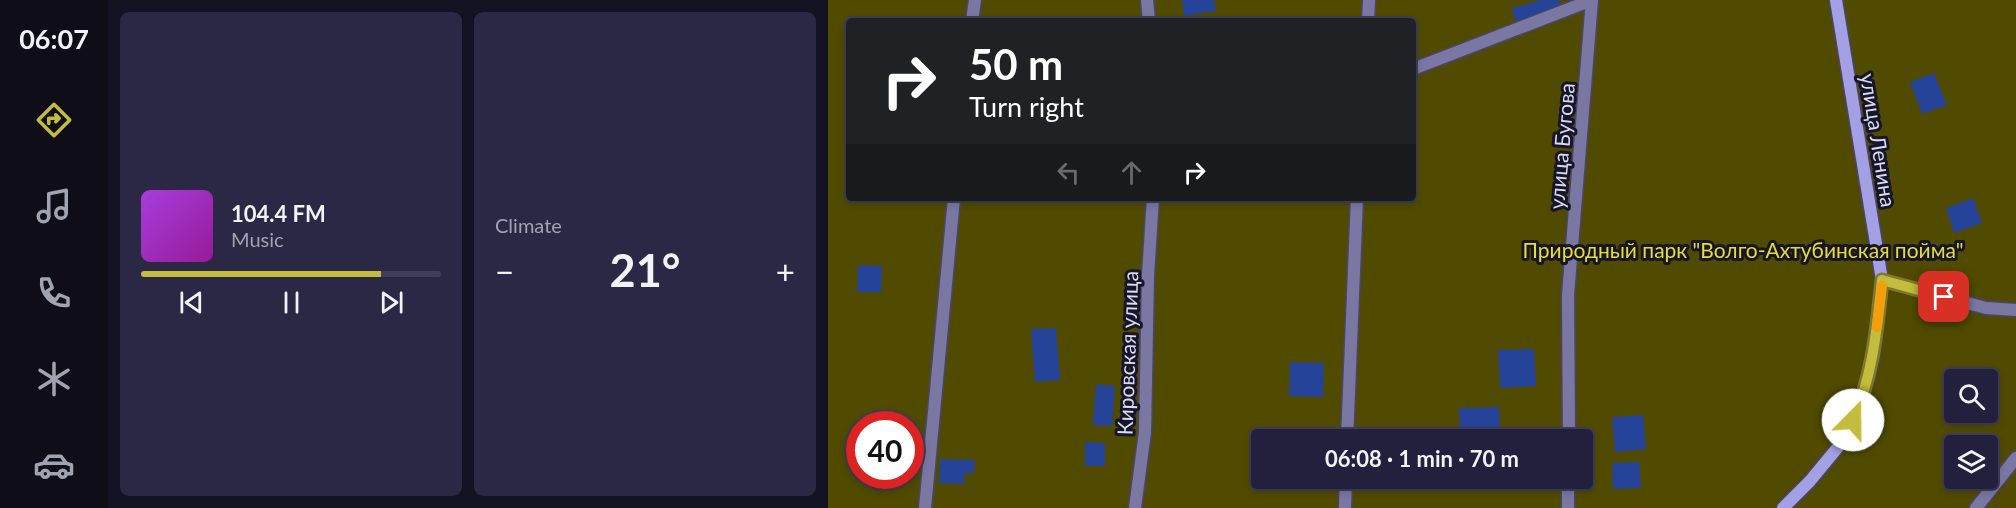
<!DOCTYPE html>
<meta charset="utf-8">
<style>
body{margin:0;font-family:Lato,sans-serif;background:#2a2844;color:#f1f3f6;height:100vh;display:flex;flex-direction:column;font-size:22px;white-space:nowrap}
*{box-sizing:border-box;margin:0}
p{font-size:20px;color:#a2a3b0}
.icon{flex:none;width:33px;height:33px;fill:none;stroke:currentColor;stroke-width:2;stroke-linecap:round;stroke-linejoin:round}
.map{position:relative;flex:1;overflow:hidden}
.details{display:flex;flex-direction:column;gap:12px;padding:12px;background:#131222;width:720px}
.details>*{flex:none}
.hud{position:absolute;left:18px;top:18px;width:570px;height:183px;border-radius:6px;box-shadow:0 3px 9px #0003,0 0 0 2px #3f3e57;background:#202124;color:#fff;overflow:hidden}
.controls{position:absolute;left:1116px;top:369px;display:grid;gap:12px}
.controls a{display:grid;place-items:center;width:54px;height:54px;border-radius:6px;background:#22203d;box-shadow:0 3px 9px #0003,0 0 0 2px #3f3e57;font-size:30px}
.speed{position:absolute;left:18px;top:411px;display:flex;gap:12px;font-size:30px;font-weight:700;text-align:center}
.speed>*{display:grid;place-content:center;width:78px;height:78px;border-radius:50%;background:#22203d;box-shadow:0 3px 9px #0003,0 0 0 2px #3f3e57;line-height:1}
.speed .limit{border:9px solid #d22;background:#fff;color:#111}
.pin{position:absolute;display:grid;place-items:center;width:51px;height:51px;color:#fff;margin:-26px;border-radius:12px;box-shadow:0 3px 9px #0006}
.me{position:absolute;width:66px;margin:-33px;rotate:22deg;stroke-linejoin:round;filter:drop-shadow(0 0 4px #0008)}
.turn{display:flex;align-items:center;gap:21px;height:126px;padding:0 24px;font-size:27px}
.turn .icon{width:78px;height:78px;stroke-width:2.5}
.turn b{display:block;font-size:42px;line-height:51px}
.lanes{display:flex;align-items:center;height:57px;padding:0 24px;background:#0003;justify-content:center;gap:30px;direction:ltr}
.lanes .off{opacity:.35}
.big{font-size:45px;font-weight:700;line-height:1.1}
.details .card{flex:1;display:flex;flex-direction:column;justify-content:center;gap:9px;min-width:0;padding:0 21px;border-radius:9px;background:#2a2844}
.song{display:flex;align-items:center;gap:18px}
.cover{width:72px;height:72px;border-radius:9px;background:linear-gradient(135deg,hsl(280 70% 55%),hsl(300 70% 35%))}
.played{height:6px;border-radius:3px;background:linear-gradient(90deg,#c4bc3d 80%,#3f3e57 80%)}
.keys{display:flex;justify-content:space-around;direction:ltr}
.heat{display:flex;justify-content:space-between;align-items:center;font-size:33px;direction:ltr}
.details .tiles{flex:1;display:grid;gap:12px;grid-template-columns:repeat(2,1fr)}
.trip{position:absolute;left:423px;top:429px;width:342px;height:60px;border-radius:6px;background:#22203d;box-shadow:0 3px 9px #0003,0 0 0 2px #3f3e57;font-weight:700;line-height:60px;text-align:center}
main{display:flex;flex:1;min-height:0}
.menu{display:flex;flex-direction:column;width:108px;justify-content:space-around;align-items:center;background:#0e0d18;color:#a2a3b0}
.menu .icon{width:42px;height:42px}
.menu .selected{color:#c4bc3d}
.menu b{font-size:27px;color:#f1f3f6}
.map>svg:first-child{display:block}
.green{fill:#504b00;fill-rule:evenodd}
.building{fill:#254398}
.lines{fill:none;stroke-linecap:round;stroke-linejoin:round}
.street-casing{stroke:#4a466b;stroke-width:15}
.secondary-casing{stroke:#4a466b;stroke-width:15}
.street{stroke:#7a78a3;stroke-width:12}
.secondary{stroke:#a3a0e4;stroke-width:12}
.route-casing{stroke:#7f7a28;stroke-width:15}
.route{stroke:#c4bc3d;stroke-width:10}
.slow{stroke:#f59e0b;stroke-width:10}
.labels{text-anchor:middle;dominant-baseline:central;stroke-width:6;stroke-linejoin:round;paint-order:stroke}
.street-label{font-size:21px;fill:#dadaf3;stroke:#171628}
.park-label{font-size:21px;fill:#e7dc36;stroke:#171628}
</style>
<main>
<nav class="menu">
<b>06:07</b>
<svg class="icon selected" aria-label="directions" viewBox="0 0 24 24"><path d="M12 3l9 9-9 9-9-9zM9 14v-3h6M13 9l2 2-2 2"/></svg>
<svg class="icon" aria-label="music" viewBox="0 0 24 24"><path d="M9 18V5l10-2v13"/><circle cx="6" cy="18" r="3"/><circle cx="16" cy="16" r="3"/></svg>
<svg class="icon" aria-label="phone" viewBox="0 0 24 24"><path d="M5 4h4l2 5-3 2q2 4 5 5l2-3 5 2v4C11 20 4 13 5 4z"/></svg>
<svg class="icon" aria-label="climate" viewBox="0 0 24 24"><path d="M12 3v18M4 7l16 10M4 17L20 7"/></svg>
<svg class="icon" aria-label="car" viewBox="0 0 24 24"><path d="M5 17H2v-5l4-1 3-4h7l3 4 3 1v5h-3M9 17h6M6 11h13"/><circle cx="7" cy="17" r="2"/><circle cx="17" cy="17" r="2"/></svg>
</nav>
<section class="details">
<div class="tiles">
<div class="card">
<div class="song"><i class="cover"></i><div><b>104.4 FM</b><p>Music</p></div></div>
<div class="played"></div>
<div class="keys"><svg class="icon" aria-label="previous" viewBox="0 0 24 24"><path d="M18 5L8 12l10 7zM5 5v14"/></svg><svg class="icon" aria-label="pause" viewBox="0 0 24 24"><path d="M8 5v14M16 5v14"/></svg><svg class="icon" aria-label="next" viewBox="0 0 24 24"><path d="M6 5l10 7-10 7zM19 5v14"/></svg></div>
</div>
<div class="card"><p>Climate</p>
<div class="heat"><a>−</a><b class="big">21°</b><a>+</a></div>
</div>
</div>
</section>
<div class="map">
<svg width="1188" height="508" viewBox="0 0 1188 508">
<rect width="100%" height="100%" fill="#2e2a51"/>
<path class="green" d="M0,0h1188v508h-1188zM21,21h564v177h-564zM1126,380h34v32h-34zM32,424h50v52h-50zM434,440h320v38h-320zM1126,446h34v32h-34z"/>
<path class="building" d="M354,0h32l2,11 -32,5z
M713,0h18l2,9 -46,12 -3,-13z
M1106,73l13,32 -25,9 -12,-32z
M1145,198l9,25 -28,10 -8,-25z
M30,265l24,1 -1,26h-24z
M228,328l4,52 -25,2 -4,-53z
M706,349l2,37 -36,2 -2,-38z
M462,362l34,1 -1,34 -34,-1z
M268,384l19,2 -3,40 -19,-1z
M671,407l1,30h-17v3h-23l-1,-32z
M815,415l3,34 -31,3 -3,-35z
M257,442l20,1v23h-20z
M112,459l35,1 -1,13h-9l-1,11 -25,-1z
M811,462l2,26 -28,1 -1,-26z
M679,478h28v3l-27,2z"/>
<g class="lines">
<defs>
<path id="street" d="M319,0l2,21
M144,21l3,-21
M540,21l1,-21
M585,69l179,-69
M1054,280l104,28 30,2
M519,440l10,-242
M741,440l-1,-145 24,-295
M97,508l29,-310
M307,508l10,-76 3,-157 5,-77
M517,508l1,-30
M740,508v-30
M1148,508l40,-50"/>
<path id="secondary" d="M955,508l27,-27 33,-40 19,-41 11,-42 9,-78 -46,-280"/>
</defs>
<use href="#street" class="street-casing"/>
<use href="#secondary" class="secondary-casing"/>
<use href="#street" class="street"/>
<use href="#secondary" class="secondary"/>
</g>
<g class="lines">
<defs>
<path id="route" d="M1025,420c20,-45 24,-92 29,-140l62,17"/>
</defs>
<use href="#route" class="route-casing"/>
<use href="#route" class="route"/>
<path class="slow" d="M1049,327l5,-41"/>
</g>
<g class="labels">
<g class="street-label">
<text transform="translate(1051 140) rotate(81)">улица Ленина</text>
<text transform="translate(733 146) rotate(-85)">улица Бугова</text>
<text transform="translate(299 353) rotate(-88)">Кировская улица</text>
</g>
<g class="park-label">
<text x="915" y="249">Природный парк "Волго-Ахтубинская пойма"</text>
</g>
</g>
</svg>
<div class="controls">
<a><svg class="icon" aria-label="search" viewBox="0 0 24 24"><circle cx="10" cy="10" r="6"/><path d="M15 15l6 6"/></svg></a>
<a><svg class="icon" aria-label="layers" viewBox="0 0 24 24"><path d="M12 4l9 5-9 5-9-5zM3 14l9 5 9-5"/></svg></a>
</div>
<div class="speed"><div class="limit">40</div></div>
<div class="pin" style="left:1116px;top:297px;background:#d93025"><svg class="icon" aria-label="arrive" viewBox="0 0 24 24"><path d="M6 21V4h12l-3 4 3 4H6"/></svg></div>
<svg class="me" style="left:1025px;top:420px" viewBox="-20 -20 40 40"><circle r="19" fill="#fff"/><path d="M0-13L10 11 0 6-10 11z" fill="#c4bc3d"/></svg>
<div class="trip">06:08 · 1 min · 70 m</div>
<div class="hud">
<div class="turn"><svg class="icon" aria-label="right" viewBox="0 0 24 24"><path d="M7 20v-9h11M14 6l5 5-5 5"/></svg><div><b>50 m</b>Turn right</div></div>
<div class="lanes"><svg class="icon off" aria-label="left" viewBox="0 0 24 24"><path d="M17 20v-9H6M10 6l-5 5 5 5"/></svg><svg class="icon off" aria-label="ahead" viewBox="0 0 24 24"><path d="M12 20V5M6 11l6-6 6 6"/></svg><svg class="icon" aria-label="right" viewBox="0 0 24 24"><path d="M7 20v-9h11M14 6l5 5-5 5"/></svg></div>
</div>
</div>
</main>
